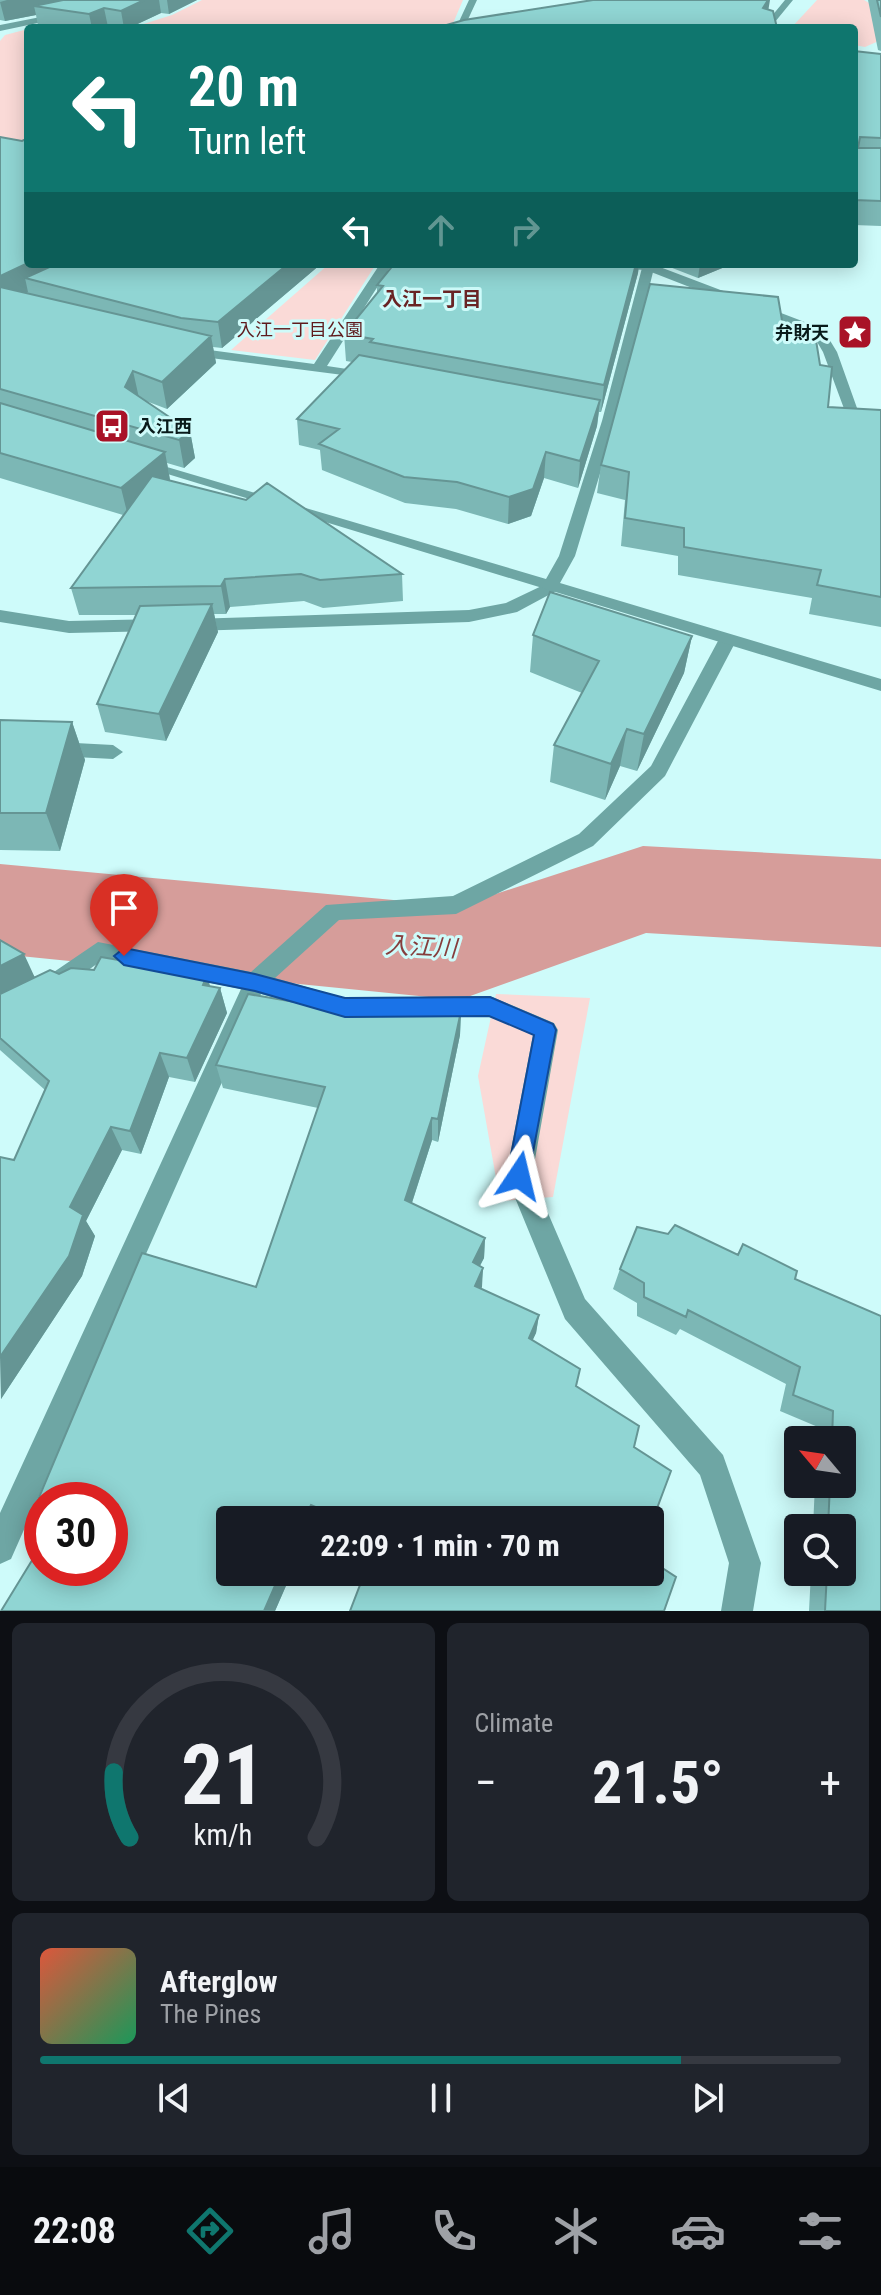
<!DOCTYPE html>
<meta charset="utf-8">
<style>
body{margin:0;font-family:"Roboto Condensed","Noto Sans JP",sans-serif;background:#20242c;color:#f1f3f6;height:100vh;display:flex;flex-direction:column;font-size:30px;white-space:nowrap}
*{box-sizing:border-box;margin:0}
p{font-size:26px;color:#9ea1a6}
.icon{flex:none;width:44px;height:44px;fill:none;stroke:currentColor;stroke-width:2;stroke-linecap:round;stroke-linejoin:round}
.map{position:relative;height:1611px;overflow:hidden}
.details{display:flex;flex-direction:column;gap:12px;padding:12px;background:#0d0f14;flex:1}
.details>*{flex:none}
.guide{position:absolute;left:24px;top:24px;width:834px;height:244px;border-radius:8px;box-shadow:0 4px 20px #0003;background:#0f766e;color:#fff;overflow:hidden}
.needle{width:52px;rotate:299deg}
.buttons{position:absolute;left:784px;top:1426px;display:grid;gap:16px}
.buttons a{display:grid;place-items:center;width:72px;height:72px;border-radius:8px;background:#171b24;box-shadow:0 4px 20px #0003;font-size:40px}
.speed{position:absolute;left:24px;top:1482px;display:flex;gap:16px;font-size:40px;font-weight:700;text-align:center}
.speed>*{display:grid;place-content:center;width:104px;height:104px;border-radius:50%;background:#171b24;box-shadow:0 4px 20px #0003;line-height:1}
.speed .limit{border:12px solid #d22;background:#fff;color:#111}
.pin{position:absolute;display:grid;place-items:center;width:68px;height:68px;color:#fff;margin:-82px -34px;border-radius:50% 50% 50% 0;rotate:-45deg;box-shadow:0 0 8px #0007}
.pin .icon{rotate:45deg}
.me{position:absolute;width:88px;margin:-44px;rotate:10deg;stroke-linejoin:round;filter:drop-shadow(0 0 6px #0008)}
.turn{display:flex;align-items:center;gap:28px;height:168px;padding:0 32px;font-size:36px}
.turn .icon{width:104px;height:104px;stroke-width:2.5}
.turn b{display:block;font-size:56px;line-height:68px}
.lanes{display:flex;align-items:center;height:76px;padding:0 32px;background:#0003;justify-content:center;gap:40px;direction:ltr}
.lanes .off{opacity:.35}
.big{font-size:60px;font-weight:700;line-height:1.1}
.details .tile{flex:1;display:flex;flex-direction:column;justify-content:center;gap:12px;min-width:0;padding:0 28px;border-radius:12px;background:#20242c}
.details .dial{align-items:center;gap:0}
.dial svg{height:208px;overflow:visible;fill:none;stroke:#363941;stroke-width:7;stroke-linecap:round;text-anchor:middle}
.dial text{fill:#f1f3f6;stroke:none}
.song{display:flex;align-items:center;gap:24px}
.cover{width:96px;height:96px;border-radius:12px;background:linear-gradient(135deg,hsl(10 70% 55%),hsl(150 70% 35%))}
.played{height:8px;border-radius:4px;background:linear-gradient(90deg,#0f766e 80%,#363941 80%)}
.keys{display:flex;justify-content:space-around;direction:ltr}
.heat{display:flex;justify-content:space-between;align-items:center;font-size:44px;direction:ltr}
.details .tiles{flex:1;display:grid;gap:12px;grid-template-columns:1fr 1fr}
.tile:last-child{grid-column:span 2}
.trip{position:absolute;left:216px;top:1506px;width:448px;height:80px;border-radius:8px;background:#171b24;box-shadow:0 4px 20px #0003;font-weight:700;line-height:80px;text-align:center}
.menu{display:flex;height:128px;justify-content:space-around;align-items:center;background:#090b0e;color:#9ea1a6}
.menu .icon{width:56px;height:56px}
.menu .selected{color:#0f766e}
.menu b{font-size:36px;color:#f1f3f6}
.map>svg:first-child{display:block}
.green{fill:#fadad7}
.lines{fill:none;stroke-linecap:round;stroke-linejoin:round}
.river{fill:#d69d9a;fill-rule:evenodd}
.minor{fill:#6ea6a4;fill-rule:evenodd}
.tertiary{fill:#6ea6a4;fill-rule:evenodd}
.wall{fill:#7cb7b5}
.shaded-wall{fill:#659594}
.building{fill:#90d5d3;stroke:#659594;stroke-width:2}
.route{fill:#1a73e8;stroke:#114b97;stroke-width:2}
.labels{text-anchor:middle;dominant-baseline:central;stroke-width:6;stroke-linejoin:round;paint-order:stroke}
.far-park-label{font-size:18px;fill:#5f1b1d;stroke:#cefbfa}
.far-poi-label{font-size:18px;font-weight:bold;fill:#091a1a;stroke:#cefbfa;text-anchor:end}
.far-neighbourhood-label{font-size:20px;font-weight:bold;fill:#692425;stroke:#cefbfa}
.water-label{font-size:24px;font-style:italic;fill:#863e3d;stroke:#cefbfa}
</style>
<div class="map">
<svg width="881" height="1611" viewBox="0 0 881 1611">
<rect width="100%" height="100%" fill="#cefbfa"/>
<path class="green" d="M202,0h261l-12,28h-320l41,-13z
M817,0h47l17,10v30l-16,7 -11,-2v-17h-63z
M28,29v121l-28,-6v-103l5,-6z
M329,264h47l-61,96 -84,-10z
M496,994l94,4 -37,199 -53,4 -22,-125z"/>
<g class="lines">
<path class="river" d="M643,846l238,13v88l-235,-14 -187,67 -459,-46v-90l459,42z"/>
<path class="minor" d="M89,0h11l-34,17 -66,14v-6l61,-12z
M469,0h8l-13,28h-8z
M380,264h12l-65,102 47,7v6l-187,-24 -7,-4 7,-4 127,17z
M601,264h51l171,65 14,23 20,56 24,4v8l-35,-6 -23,-62 -10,-17 -167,-65 -39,-2z
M550,582l6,1v8l-39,21 -48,10 -278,9 -9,-6 9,-6 278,-9 37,-7z
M0,610l69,11 90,-2 9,6 -9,6 -90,2 -69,-11z
M727,635l9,6 -71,135 -72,70 -137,68 -117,6 -64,58 70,20 145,-2 64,27 4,7 -26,146 53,123 138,156 38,108 -8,48h-32l8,-48 -29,-88 -135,-156 -59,-143 27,-141 -44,-19 -144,2 -84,-24 -250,565 -11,5v-51l241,-524 -140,-28 -45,32 -8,-3 -3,-7 3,-7 50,-34 153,30 75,-67 127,-9 126,-62 72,-68 67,-125z
M0,739l113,6 10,7 -10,7 -113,-6z"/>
<path class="tertiary" d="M785,0h8l-23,28h-8z
M643,264h12l-39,157 -41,135 -15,27 321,96v12l-743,-226 2,-3h10l396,117 13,-23 43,-135z"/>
</g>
<path class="wall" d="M0,0h197l-28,14 -8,-1 -32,15h-77l-14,-2 -2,-11 -31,6 -5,-1z
M868,0h13v51l-3,-1z
M854,51l27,3v172l-27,-1z
M0,137l28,127h293l-99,84 -9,-1 3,16 -49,46 -21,-8 44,30 5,27 -11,10 -17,-5 3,17 232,94 1,27 -80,7 -19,-7 -74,6 -4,7h-12l4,18 -52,109 -61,-9 -8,-28 39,-89h-57l-8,-27 52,-73 -123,-37z
M394,264h245l-1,9 -37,139h-2l-2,14 -19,62 -34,-10 -13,38 -23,8 -52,-15 -51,-6 -83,-33 -2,-20 -21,-5 -2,-26 55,-57 -6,-1 -2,-27 33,-40v-9z
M662,264h70l-34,14z
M784,332l44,75 53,3v217l-72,-13 3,-16 -134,-23v-19l-57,-10 4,-46 -28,-7 4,-28z
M533,635l159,1 -8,37 -47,98 -17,-5 -15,34 -55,-18 4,-37 28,-52 -52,-21z
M0,720l72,2 13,38 -25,91 -60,-1z
M0,940l35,37 24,-3 161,14 7,25 -32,69 -26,-5 -28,77 -19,-4 -36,71 9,15 -13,40 -81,123 -1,-242 14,3 31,-70 -45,-40z
M248,994l123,21 3,-15 87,11 -1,24 -22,107 -6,-2 -20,63 73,35 -1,20 -4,8 3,2 -2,21 58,26 -3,18 -4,7 48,29 -4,17 63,40 -5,21 37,24 -21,56v-7h-327l-7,-3 -1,3h-85v52h62l-17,39h-274l41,-67v24h68v-68h-68v31l-13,-10 113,-268 114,34 62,-179 -95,-20 -7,-23z
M743,1244l52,35 86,37v295h-72l2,-39h31v-44h-29l2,-44h27v-44h-25l1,-13 -38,-16 6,-27 -106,-55 -4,6 -39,-19v-13l-24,-14 7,-20 117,-14z"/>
<path class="shaded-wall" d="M7,0h75l-48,6 2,9 -31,6 -5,-19z
M144,0h15l2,13 -32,15h-5l-3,-17z
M167,0h30l-28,14z
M768,0h2l-3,18 -4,-10z
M104,8l4,19 -16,1 -3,-14z
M28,263v1h58l-61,14 3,14 -28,13v-29z
M288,264h33l-99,84 -4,-26z
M636,264h3l-1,9 -37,139 3,-27z
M700,264h32l-34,14z
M211,336l5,27 -49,46 -5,-27z
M133,371l6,27 -14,-11z
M600,400l-3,26 -19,62 2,-27z
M190,431l5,27 -11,10 -5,-28z
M165,452l5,28 -42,36 -7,-28z
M546,452l-2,26 -13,38 -23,8 1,-27z
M225,579l5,28 -4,7 -5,-28z
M212,604l6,28 -52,109 -7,-27z
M692,636l-8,37 -47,98 7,-37z
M72,722l13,38 -25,91 -14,-38z
M627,729l-7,37 -15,34 6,-36z
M24,954l12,26 -36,19v-33z
M207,975l7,25 6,-12 7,25 -32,69 -8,-24 16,-73z
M461,1011l-1,24 -22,107v-23z
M160,1053l9,24 -28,77 -11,-23z
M432,1118v22l-26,81 -1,-21z
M111,1127l11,23 -36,71 9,15 -13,40 -81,123 -1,-42 70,-150z
M485,1238l-1,20 -13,24 2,-20z
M483,1268l-1,19 -8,18 1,-19z
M539,1315l-3,18 -10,22 3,-17z
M311,1505l5,12 -1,3h-11z
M281,1572h11l-17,39h-11z"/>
<path class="building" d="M63,0h81l-23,11 -17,-3 -15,6 -55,-8z
M593,0h175l-5,8 10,3 4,17h-341l28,-8z
M877,0h4v17z
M854,51l27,3v84l-21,-1 -2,11h23v53l-27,-1z
M0,137l22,4 6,-3v125l-28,13z
M56,264h232l-70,58 -37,-4 -156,-40z
M394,264h242l-32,121 -234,-43 3,-3 -29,-5 39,-48 -6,-1z
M650,284l128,13 6,35 31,2 5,31 12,2 -4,40 53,3v187l-64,-12 4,-15 -137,-23v-19l-59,-10 4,-46 -28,-7z
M0,287l211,49 -49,46 -29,-11 -8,16 65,44 -11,9 -179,-51z
M359,355l241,45 -20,61 -34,-9 -13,37 -24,8 -52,-15 -53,-5 -85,-33 20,-15 -42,-10z
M0,403l165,49 -44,36 -121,-35z
M152,476l94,24 21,-17 135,91 -82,6 -19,-6 -76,5 -4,7 -150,2z
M550,592l142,44 -48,98 -17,-5 -16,35 -57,-19 45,-84 -66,-26z
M212,604l-53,110 -62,-10 43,-98z
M0,720l72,2 -26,91h-46z
M0,940l24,14 -24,12z
M101,957l106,18 -4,10 17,3 -33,70 -27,-5 -30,78 -19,-4 -41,80 13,8 -14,41 -69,101v-200l14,3 35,-79 -49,-43v-44l50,-24 9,4 12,-6 23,2z
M248,994l123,21 3,-15 87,11 -23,108 -6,-1 -27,82 80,38 -12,24 10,6 -8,18 64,29 -10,23 51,31 -4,17 63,40 -5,21 37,24 -21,56v-7h-303l-36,-15 -7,15h-74v52h51l-17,39h-263l41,-67v24h68v-68h-68v25l-13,-4 113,-268 114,34 69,-200 -109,-22z
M675,1225l63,30 5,-11 54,27 -2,8 86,37v295h-56l2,-39h15v-44h-14l2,-44h12v-44h-10l1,-29 -40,-16 7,-28 -112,-57 -2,7 -42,-20v-14l-24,-14 17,-42 31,7z
M650,1560l26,17 -12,34h-314l15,-39h285z"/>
<path class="route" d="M124,948l131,26 90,24 145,-1 63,27 3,6 -29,154 -8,3 -8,-3 -4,-8 27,-141 -45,-19 -144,1 -90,-26 -131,-26 -10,-9z"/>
<defs>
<symbol id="sight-square" viewBox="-11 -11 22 22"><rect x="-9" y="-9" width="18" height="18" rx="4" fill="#a91227" stroke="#cefbfa"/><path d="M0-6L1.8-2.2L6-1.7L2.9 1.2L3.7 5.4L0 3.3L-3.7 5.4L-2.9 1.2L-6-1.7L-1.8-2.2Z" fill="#fff"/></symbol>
<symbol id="bus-square" viewBox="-11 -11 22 22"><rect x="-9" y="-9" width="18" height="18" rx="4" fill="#a91227" stroke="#cefbfa"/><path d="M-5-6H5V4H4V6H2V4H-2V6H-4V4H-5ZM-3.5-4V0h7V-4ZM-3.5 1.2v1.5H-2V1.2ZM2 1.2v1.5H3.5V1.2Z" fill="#fff"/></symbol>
</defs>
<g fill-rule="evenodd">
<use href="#sight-square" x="835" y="312" width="40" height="40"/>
<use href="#bus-square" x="92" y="406" width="40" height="40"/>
</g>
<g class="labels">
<g class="far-park-label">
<text x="300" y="329">入江一丁目公園</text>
</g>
<g class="far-poi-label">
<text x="829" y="332">弁財天</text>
<text x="138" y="426" text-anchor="start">入江西</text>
</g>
<g class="far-neighbourhood-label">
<text x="432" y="299">入江一丁目</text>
</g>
<g class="water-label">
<text transform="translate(421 947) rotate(3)">入江川</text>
</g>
</g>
</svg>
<div class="buttons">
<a><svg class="needle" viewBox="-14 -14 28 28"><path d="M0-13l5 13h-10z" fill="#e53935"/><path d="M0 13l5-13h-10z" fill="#9ea1a6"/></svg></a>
<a><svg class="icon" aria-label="search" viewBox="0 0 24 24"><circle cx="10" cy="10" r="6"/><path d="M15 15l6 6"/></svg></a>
</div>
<div class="speed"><div class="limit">30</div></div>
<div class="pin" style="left:124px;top:956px;background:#d93025"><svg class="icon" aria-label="arrive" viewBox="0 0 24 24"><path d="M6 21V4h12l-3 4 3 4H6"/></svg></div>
<svg class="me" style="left:519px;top:1176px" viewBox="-20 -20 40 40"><path d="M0-17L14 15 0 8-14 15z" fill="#1a73e8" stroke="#fff" stroke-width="4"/></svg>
<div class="trip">22:09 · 1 min · 70 m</div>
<div class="guide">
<div class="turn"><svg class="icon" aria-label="left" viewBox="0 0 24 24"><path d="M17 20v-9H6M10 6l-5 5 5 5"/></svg><div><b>20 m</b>Turn left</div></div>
<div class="lanes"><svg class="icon" aria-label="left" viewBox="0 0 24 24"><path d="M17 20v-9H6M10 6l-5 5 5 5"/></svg><svg class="icon off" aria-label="ahead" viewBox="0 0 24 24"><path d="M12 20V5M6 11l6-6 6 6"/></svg><svg class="icon off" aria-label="right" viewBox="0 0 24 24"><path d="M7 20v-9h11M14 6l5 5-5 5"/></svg></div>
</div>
</div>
<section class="details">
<div class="tiles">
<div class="tile dial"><svg viewBox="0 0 100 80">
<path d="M14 69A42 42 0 1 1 86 69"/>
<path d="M14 69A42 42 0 0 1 8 44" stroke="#0f766e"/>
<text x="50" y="56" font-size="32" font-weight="700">21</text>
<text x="50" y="72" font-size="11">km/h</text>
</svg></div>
<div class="tile"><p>Climate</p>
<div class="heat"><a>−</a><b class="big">21.5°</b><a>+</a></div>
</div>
<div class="tile">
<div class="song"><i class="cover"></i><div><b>Afterglow</b><p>The Pines</p></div></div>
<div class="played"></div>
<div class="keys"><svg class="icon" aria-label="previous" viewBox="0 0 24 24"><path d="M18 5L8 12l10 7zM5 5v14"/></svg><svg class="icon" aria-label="pause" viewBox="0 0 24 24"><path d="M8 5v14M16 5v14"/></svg><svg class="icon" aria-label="next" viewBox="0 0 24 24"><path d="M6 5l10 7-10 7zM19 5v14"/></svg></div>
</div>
</div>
</section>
<nav class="menu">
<b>22:08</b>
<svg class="icon selected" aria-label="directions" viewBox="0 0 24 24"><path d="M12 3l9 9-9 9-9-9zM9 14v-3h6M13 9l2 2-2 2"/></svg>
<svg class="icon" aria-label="music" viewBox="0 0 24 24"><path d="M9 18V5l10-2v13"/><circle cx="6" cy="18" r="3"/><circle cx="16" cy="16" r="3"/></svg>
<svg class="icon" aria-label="phone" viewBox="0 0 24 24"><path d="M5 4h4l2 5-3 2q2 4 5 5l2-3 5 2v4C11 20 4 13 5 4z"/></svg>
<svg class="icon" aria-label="climate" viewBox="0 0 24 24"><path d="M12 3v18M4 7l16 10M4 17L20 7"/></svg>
<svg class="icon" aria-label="car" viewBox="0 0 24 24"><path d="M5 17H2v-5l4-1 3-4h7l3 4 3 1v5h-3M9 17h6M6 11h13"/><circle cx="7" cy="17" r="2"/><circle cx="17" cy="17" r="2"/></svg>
<svg class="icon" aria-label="filters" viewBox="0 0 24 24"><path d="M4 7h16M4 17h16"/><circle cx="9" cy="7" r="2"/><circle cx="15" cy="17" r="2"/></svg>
</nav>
